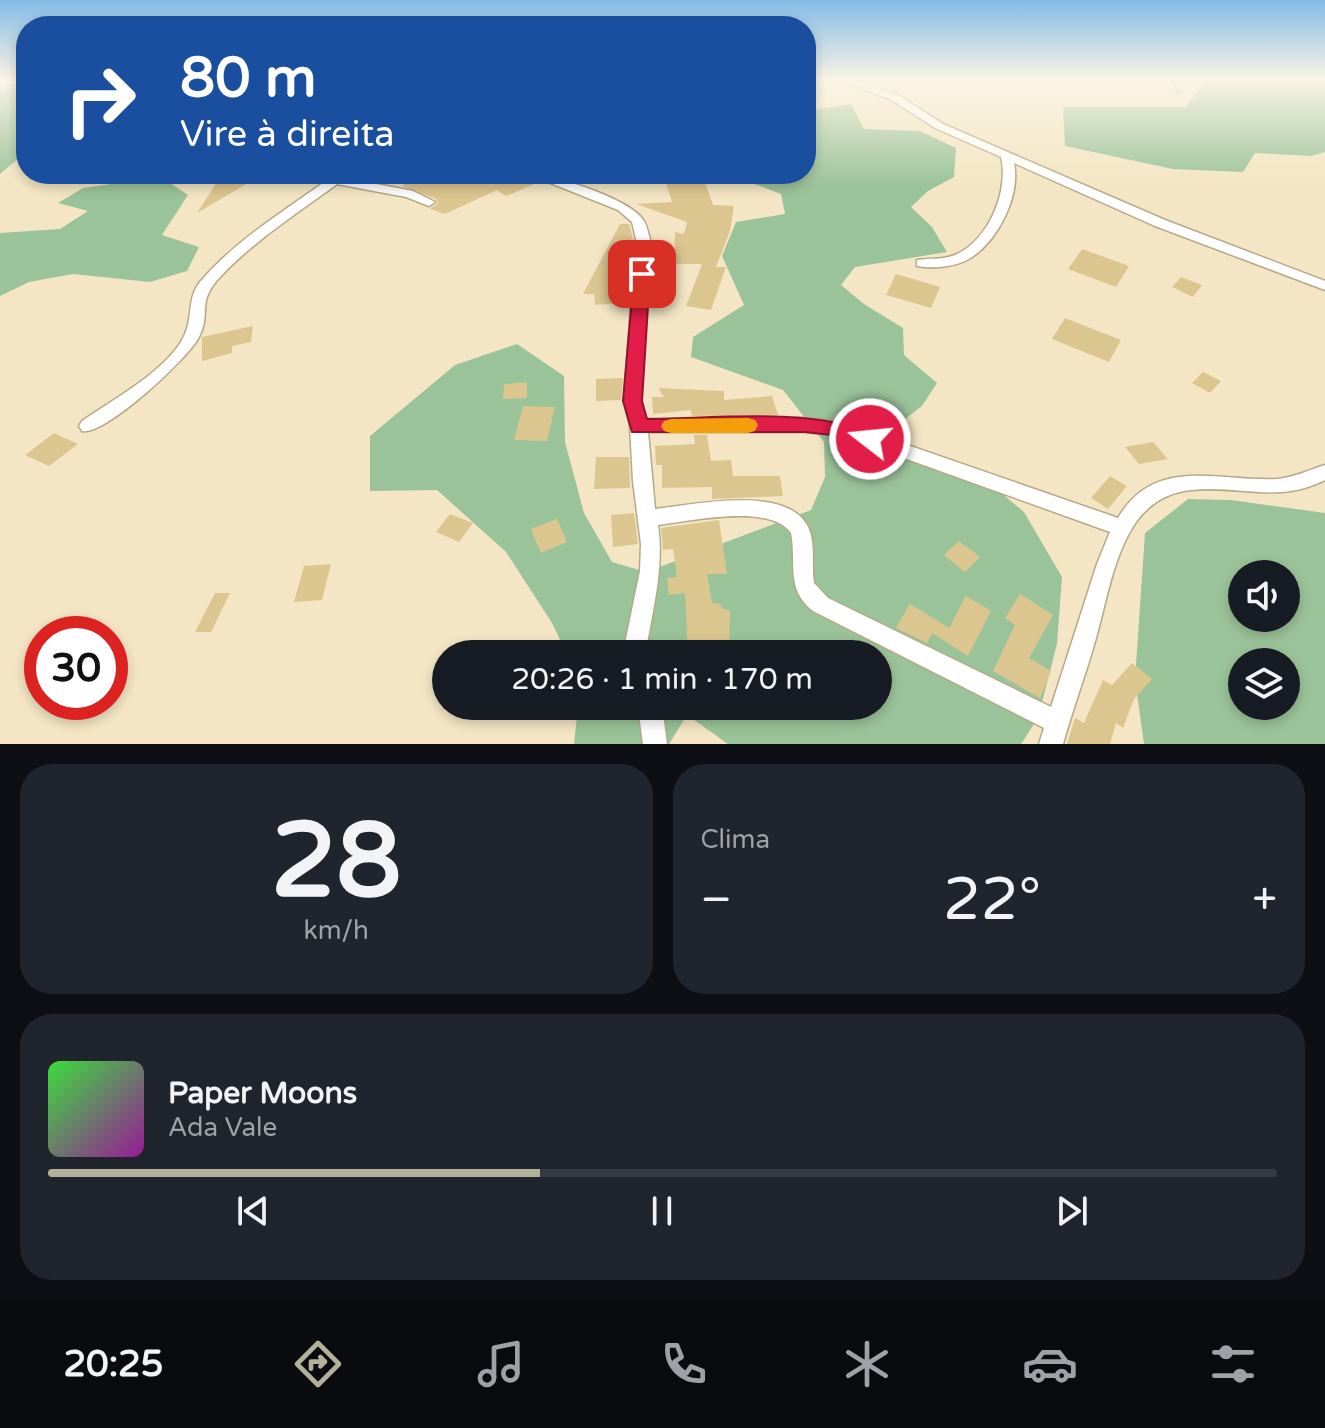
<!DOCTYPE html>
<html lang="pt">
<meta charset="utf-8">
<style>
body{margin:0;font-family:"Varela Round",sans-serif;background:#20242c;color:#f1f3f6;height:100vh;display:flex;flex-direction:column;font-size:30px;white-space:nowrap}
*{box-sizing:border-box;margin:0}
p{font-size:26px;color:#9ea1a6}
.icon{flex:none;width:44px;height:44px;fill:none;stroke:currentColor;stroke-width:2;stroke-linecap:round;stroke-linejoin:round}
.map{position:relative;height:744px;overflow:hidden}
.sheet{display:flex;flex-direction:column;gap:20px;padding:20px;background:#0d0f14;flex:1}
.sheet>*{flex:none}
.hud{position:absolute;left:16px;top:16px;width:800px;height:168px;border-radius:32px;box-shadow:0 4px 12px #0003;background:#1a4fa0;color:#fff;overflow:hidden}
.controls{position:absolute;left:1228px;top:560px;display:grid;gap:16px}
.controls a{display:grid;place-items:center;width:72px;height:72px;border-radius:50%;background:#171b24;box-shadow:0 4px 12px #0003;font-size:40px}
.speed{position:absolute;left:24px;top:616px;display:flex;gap:16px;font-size:40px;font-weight:700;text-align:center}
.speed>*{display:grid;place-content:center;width:104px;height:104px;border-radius:50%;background:#171b24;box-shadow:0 4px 12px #0003;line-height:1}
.speed .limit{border:12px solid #d22;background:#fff;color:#111}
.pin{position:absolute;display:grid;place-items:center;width:68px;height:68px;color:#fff;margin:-34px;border-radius:16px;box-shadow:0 4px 12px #0006}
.me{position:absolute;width:88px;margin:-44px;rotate:286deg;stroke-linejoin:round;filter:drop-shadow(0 0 6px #0008)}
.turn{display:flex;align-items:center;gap:28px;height:168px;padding:0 32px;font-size:36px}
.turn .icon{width:104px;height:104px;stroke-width:2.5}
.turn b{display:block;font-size:56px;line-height:68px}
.big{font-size:60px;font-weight:600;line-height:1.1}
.sheet .card{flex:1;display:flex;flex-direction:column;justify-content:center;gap:12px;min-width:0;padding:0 28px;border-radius:32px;background:#20242c}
.sheet .dial{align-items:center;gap:0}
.dial b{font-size:104px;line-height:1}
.song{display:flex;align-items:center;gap:24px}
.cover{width:96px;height:96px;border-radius:12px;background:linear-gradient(135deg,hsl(120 70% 55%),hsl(300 70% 35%))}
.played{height:8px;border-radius:4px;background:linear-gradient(90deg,#b2b09a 40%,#363941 40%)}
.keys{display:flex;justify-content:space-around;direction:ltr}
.heat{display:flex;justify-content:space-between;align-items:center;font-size:44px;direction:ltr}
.sheet .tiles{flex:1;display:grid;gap:20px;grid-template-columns:1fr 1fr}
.card:last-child{grid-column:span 2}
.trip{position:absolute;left:432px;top:640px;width:460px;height:80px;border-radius:40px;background:#171b24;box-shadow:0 4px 12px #0003;font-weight:600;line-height:80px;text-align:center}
.tab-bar{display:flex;height:128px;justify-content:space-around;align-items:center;background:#090b0e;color:#9ea1a6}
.tab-bar .icon{width:56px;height:56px}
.tab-bar .selected{color:#b2b09a}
.tab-bar b{font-size:36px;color:#f1f3f6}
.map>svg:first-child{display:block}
.green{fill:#9bc399;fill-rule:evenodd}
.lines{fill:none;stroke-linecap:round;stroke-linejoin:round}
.stream{stroke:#89c3e2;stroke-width:3}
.building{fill:#dcc690}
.minor-casing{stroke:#b6a989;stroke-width:3}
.minor{fill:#fff;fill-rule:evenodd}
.route{fill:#e11d48;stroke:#92132f;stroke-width:2}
.slow{fill:#f59e0b}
</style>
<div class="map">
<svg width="1325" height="744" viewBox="0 0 1325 744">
<rect width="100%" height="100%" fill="#f4e6c4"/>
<path class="green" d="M1206,80h119v72l-14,4 -56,-3 -12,19 -70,-3 -108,-23 -2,-39h123z
M26,85v67l-26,22v-83z
M851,104l13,25 56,2 36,17 -2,29 -26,14 -17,16 21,20 15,25 -92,15 -14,18 23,19 39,24 1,27 33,28 -15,23 -26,20 12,28 81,29 35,29 38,65 -5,67 -19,74 -17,26h-293l-41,-29 -18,29h-95l4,-38h300v-52h-311l-15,-31 -46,-71 -69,-62 -67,1v-55l85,-71 62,-21 47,32 1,66 19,71 28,49 34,10 165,-62 14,-33 -1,-35 -41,-52 -92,-33 2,-20 51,-32 -22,-49 14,-34 49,-8 -4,-20 -53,-20h78v-63z
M161,177l27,18 -26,40 37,12 -12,24 -37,11 -77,-8 -44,8 -29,14v-63l60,-4 28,-18 -30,-8 25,-15z
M1188,499l43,1 94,13v231h-181l-9,-65 10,-146zM1242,574h44v44h-44zM1242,662h44v44h-44z"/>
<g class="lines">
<path class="stream" d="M1172,80l7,14"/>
</g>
<path class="building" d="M230,174h33l-66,39 20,-31z
M416,174h109l14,8 -33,14 -9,-6 -52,24 -15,-5 8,-6 -2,-4 -34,-13z
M704,180l9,25 21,1 -4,25 -14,36h10l-15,43 -25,-4 16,-42h-28l1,-32 9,2 3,-12 -51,-18 36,-2 -6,-19z
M620,224h9l4,15 -9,26 -8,-1 3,39 -24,2 -1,-11h-11z
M1082,249l47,17 -13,21 -48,-18z
M896,274l44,13 -9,21 -45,-13z
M1181,277l21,8 -9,12 -21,-10z
M1065,318l56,22 -12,22 -57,-23z
M253,326l-2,16 -19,4v7l-30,8v-24z
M1203,372l18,9 -11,12 -18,-10z
M623,378l-2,22 -25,1v-22z
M527,382v16l-24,1 1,-15z
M658,388l66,3v9l48,-4 6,19 -86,1 -1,-6 -38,4 -1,-17h12z
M523,406l32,1 -8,34 -33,-1z
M54,433l24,11 -29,22 -24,-11z
M694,435h13l4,26 20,-1 2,16h47l3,20 -71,3v-12l-50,1v-23h-6l-1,-19 40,-2z
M1153,442l15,17 -29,5 -14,-17z
M596,457h33l1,31 -36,1z
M1110,476l17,10 -19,23 -17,-11z
M634,513l4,31 -25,3 -2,-32z
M450,514l23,9 -14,19 -23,-10z
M557,519l10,23 -26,11 -10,-24z
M719,520l8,54h-20l5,29 8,1 2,4 8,3 -1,43h-41l-3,-61 -16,2 -2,-17 10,-1 -4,-28 -10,1 -2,-22z
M959,541l21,16 -15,15 -21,-17z
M331,564l-9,36 -28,2 10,-36z
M215,593h15l-19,39h-16z
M1020,594l33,21 -24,43 22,13 -11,27 -47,-27 22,-46 -10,-7z
M966,596l25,15 -23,45 -36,-23 -5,10 -31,-15 14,-24 39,24z
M1132,663l20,16 -18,20 -11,29 -7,-5 -6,21h-43l8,-26 9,5 19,-43 9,5z"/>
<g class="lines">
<defs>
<path id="minor" d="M0,80h26v4l-26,2z
M839,80h15l46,16 43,28 222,96 160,61v9l-170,-64 -141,-63c7,33 -17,81 -47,97 -14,7 -35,9 -50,6v-6c13,-2 26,0 38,-5 34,-15 54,-64 46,-98l-66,-29 -43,-28z
M335,174h14l-4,4 68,13 22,11 -6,4 -23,-9 -69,-13c-39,29 -82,56 -116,92 -26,27 -9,36 -22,61 -11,22 -96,100 -117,94l-3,-5 3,-5c30,-21 88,-52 103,-87 8,-18 2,-36 15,-52 37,-44 90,-74 135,-108z
M528,174c25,0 103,25 116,47 3,5 4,12 6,18l-10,162 6,18 159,-1 36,4 277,96c37,-63 101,-36 159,-39 18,-2 32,-9 48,-14v15c-47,24 -85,5 -133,10 -24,2 -42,13 -56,32 -23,34 -29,78 -40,116 -10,36 -23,70 -33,106h-24l5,-16 -231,-117c-28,-22 -16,-48 -22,-78 -21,-30 -101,-12 -133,-8 6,40 -4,79 -11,119l2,10h-22l-2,-10 15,-73 1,-27 -8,-63 -3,-55 -6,-25 12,-162 -4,-17 -14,-12zM648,432h157l35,3 270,97 -13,32 -46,143 -223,-109 -14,-15c-3,-18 2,-39 -6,-56 -21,-43 -114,-22 -153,-18z
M593,174h29l4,3c-7,6 -26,3 -33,-3z
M638,706h24l5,38h-24z"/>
</defs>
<use href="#minor" class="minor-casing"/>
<use href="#minor" class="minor"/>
</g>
<linearGradient id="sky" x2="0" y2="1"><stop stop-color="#82bae6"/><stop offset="0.43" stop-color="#faf4e4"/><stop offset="1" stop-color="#faf4e4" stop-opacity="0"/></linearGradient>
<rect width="1325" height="185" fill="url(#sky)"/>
<path class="route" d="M642,269l8,5 -8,127 5,18c76,-1 157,-11 230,14l3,6 -3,5 -7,2 -30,-10 -35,-4h-173l-9,-31 11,-127z"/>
<path class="slow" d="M748,418l7,2 3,5 -3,6 -7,2h-77l-7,-2 -3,-5 3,-5 7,-2z"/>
</svg>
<div class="controls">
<a><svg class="icon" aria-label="sound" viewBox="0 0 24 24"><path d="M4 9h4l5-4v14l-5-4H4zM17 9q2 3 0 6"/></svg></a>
<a><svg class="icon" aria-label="layers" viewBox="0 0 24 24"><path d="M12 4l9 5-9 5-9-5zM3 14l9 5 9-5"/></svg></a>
</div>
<div class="speed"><div class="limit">30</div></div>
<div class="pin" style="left:642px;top:274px;background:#d93025"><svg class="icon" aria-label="arrive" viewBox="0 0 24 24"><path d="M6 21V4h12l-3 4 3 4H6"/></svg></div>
<svg class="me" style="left:870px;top:439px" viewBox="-20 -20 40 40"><circle r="17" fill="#e11d48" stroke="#fff" stroke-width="3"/><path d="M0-11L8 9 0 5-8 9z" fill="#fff"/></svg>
<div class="trip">20:26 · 1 min · 170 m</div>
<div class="hud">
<div class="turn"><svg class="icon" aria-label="right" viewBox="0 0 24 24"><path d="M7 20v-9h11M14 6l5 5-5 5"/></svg><div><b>80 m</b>Vire à direita</div></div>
</div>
</div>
<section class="sheet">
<div class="tiles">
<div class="card dial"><b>28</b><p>km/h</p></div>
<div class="card"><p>Clima</p>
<div class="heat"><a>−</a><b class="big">22°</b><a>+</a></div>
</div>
<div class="card">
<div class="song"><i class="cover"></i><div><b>Paper Moons</b><p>Ada Vale</p></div></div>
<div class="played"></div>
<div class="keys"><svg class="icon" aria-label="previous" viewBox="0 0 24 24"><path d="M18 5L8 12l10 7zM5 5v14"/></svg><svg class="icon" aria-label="pause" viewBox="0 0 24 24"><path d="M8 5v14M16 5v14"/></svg><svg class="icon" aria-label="next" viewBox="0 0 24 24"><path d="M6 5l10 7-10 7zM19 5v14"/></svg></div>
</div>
</div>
</section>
<nav class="tab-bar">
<b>20:25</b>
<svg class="icon selected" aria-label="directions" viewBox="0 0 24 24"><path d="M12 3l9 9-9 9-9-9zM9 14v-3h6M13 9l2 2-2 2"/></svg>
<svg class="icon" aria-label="music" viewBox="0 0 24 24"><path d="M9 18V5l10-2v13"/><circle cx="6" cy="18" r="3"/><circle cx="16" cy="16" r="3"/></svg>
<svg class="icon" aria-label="phone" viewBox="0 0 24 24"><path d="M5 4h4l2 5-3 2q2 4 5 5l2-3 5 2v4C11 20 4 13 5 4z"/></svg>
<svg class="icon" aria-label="climate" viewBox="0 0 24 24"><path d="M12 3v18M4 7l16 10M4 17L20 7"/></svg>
<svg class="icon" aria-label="car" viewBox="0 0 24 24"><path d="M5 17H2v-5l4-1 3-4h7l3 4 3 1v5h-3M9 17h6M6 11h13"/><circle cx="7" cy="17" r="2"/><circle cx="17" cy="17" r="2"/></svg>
<svg class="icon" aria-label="filters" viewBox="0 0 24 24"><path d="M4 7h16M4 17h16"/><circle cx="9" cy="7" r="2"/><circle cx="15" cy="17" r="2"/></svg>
</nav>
